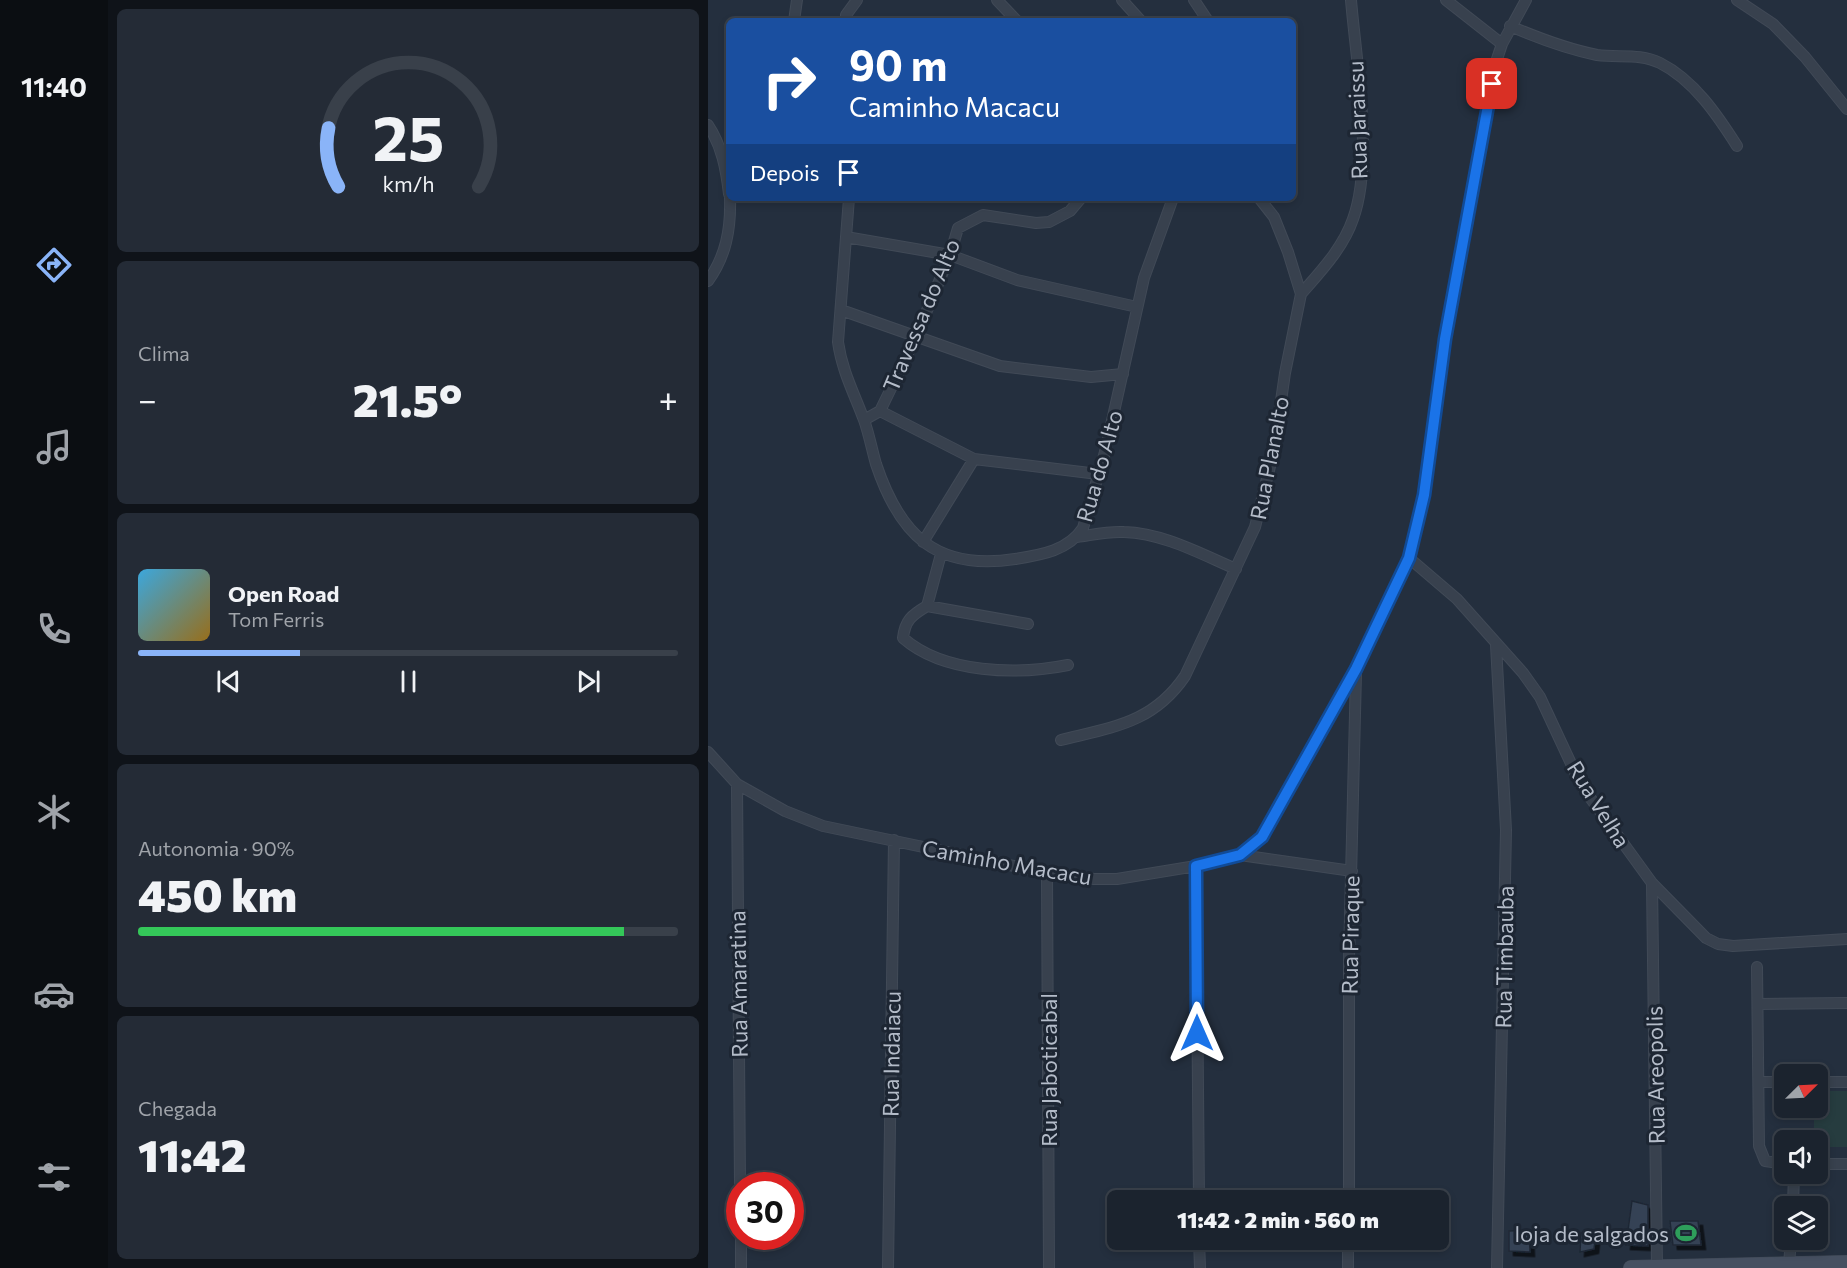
<!DOCTYPE html>
<html lang="pt">
<meta charset="utf-8">
<style>
body{margin:0;font-family:Commissioner,sans-serif;background:#242b36;color:#f1f3f6;height:100vh;display:flex;flex-direction:column;font-size:22px;white-space:nowrap}
*{box-sizing:border-box;margin:0}
p{font-size:20px;color:#a0a4aa}
.icon{flex:none;width:33px;height:33px;fill:none;stroke:currentColor;stroke-width:2;stroke-linecap:round;stroke-linejoin:round}
.map{position:relative;flex:1;overflow:hidden}
.side{display:flex;flex-direction:column;gap:9px;padding:9px;background:#0f1319;width:600px}
.side>*{flex:none}
.top-card{position:absolute;left:18px;top:18px;width:570px;height:183px;border-radius:9px;box-shadow:0 3px 9px #0003,0 0 0 2px #39404a;background:#1a4fa0;color:#fff;overflow:hidden}
.needle{width:39px;rotate:66deg}
.tools{position:absolute;left:1066px;top:1064px;display:grid;gap:12px}
.tools a{display:grid;place-items:center;width:54px;height:54px;border-radius:9px;background:#1b232e;box-shadow:0 3px 9px #0003,0 0 0 2px #39404a;font-size:30px}
.speed{position:absolute;left:18px;top:1172px;display:flex;gap:12px;font-size:30px;font-weight:700;text-align:center}
.speed>*{display:grid;place-content:center;width:78px;height:78px;border-radius:50%;background:#1b232e;box-shadow:0 3px 9px #0003,0 0 0 2px #39404a;line-height:1}
.speed .limit{border:9px solid #d22;background:#fff;color:#111}
.pin{position:absolute;display:grid;place-items:center;width:51px;height:51px;color:#fff;margin:-26px;border-radius:12px;box-shadow:0 3px 9px #0006}
.me{position:absolute;width:66px;margin:-33px;rotate:0deg;stroke-linejoin:round;filter:drop-shadow(0 0 4px #0008)}
.turn{display:flex;align-items:center;gap:21px;height:126px;padding:0 24px;font-size:27px}
.turn .icon{width:78px;height:78px;stroke-width:2.5}
.turn b{display:block;font-size:42px;line-height:51px}
.then{display:flex;align-items:center;height:57px;padding:0 24px;background:#0003;gap:12px;font-size:22px}
.big{font-size:45px;font-weight:800;line-height:1.1}
.side .widget{flex:1;display:flex;flex-direction:column;justify-content:center;gap:9px;min-width:0;padding:0 21px;border-radius:9px;background:#242b36}
.side .dial{align-items:center;gap:0}
.dial svg{height:156px;overflow:visible;fill:none;stroke:#39404a;stroke-width:7;stroke-linecap:round;text-anchor:middle}
.dial text{fill:#f1f3f6;stroke:none}
.song{display:flex;align-items:center;gap:18px}
.cover{width:72px;height:72px;border-radius:9px;background:linear-gradient(135deg,hsl(200 70% 55%),hsl(40 70% 35%))}
.played{height:6px;border-radius:3px;background:linear-gradient(90deg,#8ab4f8 30%,#39404a 30%)}
.keys{display:flex;justify-content:space-around;direction:ltr}
.heat{display:flex;justify-content:space-between;align-items:center;font-size:33px;direction:ltr}
.charge{height:9px;border-radius:4px;background:linear-gradient(90deg,#34c759 90%,#39404a 0)}
.trip{position:absolute;left:399px;top:1190px;width:342px;height:60px;border-radius:9px;background:#1b232e;box-shadow:0 3px 9px #0003,0 0 0 2px #39404a;font-weight:800;line-height:60px;text-align:center}
main{display:flex;flex:1;min-height:0}
.tab-bar{display:flex;flex-direction:column;width:108px;justify-content:space-around;align-items:center;background:#0b0e12;color:#a0a4aa}
.tab-bar .icon{width:42px;height:42px}
.tab-bar .active{color:#8ab4f8}
.tab-bar b{font-size:27px;color:#f1f3f6}
.map>svg:first-child{display:block}
.green{fill:#263c3f}
.building{fill:#364354;stroke:#1f2835;stroke-width:1.5;filter:url(#shadow)}
.lines{fill:none;stroke-linecap:round;stroke-linejoin:round}
.street-casing{stroke:#414a57;stroke-width:12}
.secondary-casing{stroke:#414a57;stroke-width:16}
.street{stroke:#38414e;stroke-width:10}
.secondary{stroke:#465061;stroke-width:15}
.route-casing{stroke:#114b97;stroke-width:15}
.route{stroke:#1a73e8;stroke-width:10}
.labels{text-anchor:middle;dominant-baseline:central;stroke-width:6;stroke-linejoin:round;paint-order:stroke}
.street-label{font-size:22px;fill:#b4bcc9;stroke:#1d2633}
.poi-label{font-size:22px;fill:#b4bcc9;stroke:#1d2633;text-anchor:end}
</style>
<main>
<nav class="tab-bar">
<b>11:40</b>
<svg class="icon active" aria-label="directions" viewBox="0 0 24 24"><path d="M12 3l9 9-9 9-9-9zM9 14v-3h6M13 9l2 2-2 2"/></svg>
<svg class="icon" aria-label="music" viewBox="0 0 24 24"><path d="M9 18V5l10-2v13"/><circle cx="6" cy="18" r="3"/><circle cx="16" cy="16" r="3"/></svg>
<svg class="icon" aria-label="phone" viewBox="0 0 24 24"><path d="M5 4h4l2 5-3 2q2 4 5 5l2-3 5 2v4C11 20 4 13 5 4z"/></svg>
<svg class="icon" aria-label="climate" viewBox="0 0 24 24"><path d="M12 3v18M4 7l16 10M4 17L20 7"/></svg>
<svg class="icon" aria-label="car" viewBox="0 0 24 24"><path d="M5 17H2v-5l4-1 3-4h7l3 4 3 1v5h-3M9 17h6M6 11h13"/><circle cx="7" cy="17" r="2"/><circle cx="17" cy="17" r="2"/></svg>
<svg class="icon" aria-label="filters" viewBox="0 0 24 24"><path d="M4 7h16M4 17h16"/><circle cx="9" cy="7" r="2"/><circle cx="15" cy="17" r="2"/></svg>
</nav>
<section class="side">
<div class="widget dial"><svg viewBox="0 0 100 80">
<path d="M14 69A42 42 0 1 1 86 69"/>
<path d="M14 69A42 42 0 0 1 9 39" stroke="#8ab4f8"/>
<text x="50" y="56" font-size="32" font-weight="700">25</text>
<text x="50" y="72" font-size="11">km/h</text>
</svg></div>
<div class="widget"><p>Clima</p>
<div class="heat"><a>−</a><b class="big">21.5°</b><a>+</a></div>
</div>
<div class="widget">
<div class="song"><i class="cover"></i><div><b>Open Road</b><p>Tom Ferris</p></div></div>
<div class="played"></div>
<div class="keys"><svg class="icon" aria-label="previous" viewBox="0 0 24 24"><path d="M18 5L8 12l10 7zM5 5v14"/></svg><svg class="icon" aria-label="pause" viewBox="0 0 24 24"><path d="M8 5v14M16 5v14"/></svg><svg class="icon" aria-label="next" viewBox="0 0 24 24"><path d="M6 5l10 7-10 7zM19 5v14"/></svg></div>
</div>
<div class="widget"><p>Autonomia · 90%</p><b class="big">450 km</b><div class="charge"></div></div>
<div class="widget"><p>Chegada</p><b class="big">11:42</b></div>
</section>
<div class="map">
<svg width="1139" height="1268" viewBox="0 0 1139 1268">
<defs>
<filter id="shadow"><feDropShadow dx="4.5" dy="4.5" stdDeviation="0" flood-color="#0009"/></filter>
</defs>
<rect width="100%" height="100%" fill="#242f3e"/>
<path class="green" d="M1110,1091h29v56h-29v-7h-4v-33h4z"/>
<path class="building" d="M924,1201l16,4v41l-22,-1z
M962,1221h28l3,24h-28z
M821,1230l1,22 -21,-1v-20z
M888,1232l-2,17 -14,3 1,-19z"/>
<g class="lines">
<defs>
<path id="street" d="M289,0l20,21
M414,0l19,21
M486,0l14,21
M738,0l56,44
M1029,0l36,24 32,33 42,52
M138,15l11,-15
M86,21l3,-21
M802,26c28,12 57,23 87,29 22,3 43,-2 63,8 34,17 58,53 77,83
M0,125c14,21 18,44 21,69
M141,198l-11,144c4,29 16,51 26,78 5,14 8,30 12,44 24,72 61,107 139,95 25,-4 53,-8 68,-31l22,-76 39,-174 29,-80
M138,237l104,18 67,25 120,27
M0,281c18,-25 23,-52 22,-83
M593,294c20,-23 42,-46 52,-75 21,-57 3,-158 -2,-219
M133,310l159,56 91,11 32,-3
M172,411l94,48 124,15
M156,420l16,-9 36,-74 34,-82 8,-27 25,-13 53,8 13,-1 21,-11 11,-13
M369,537c15,-2 31,-6 47,-5 39,1 77,22 112,37
M215,542l51,-83
M233,554l-14,52c-15,9 -22,14 -24,32 41,36 115,37 165,27
M701,558l48,41 66,74 17,24 41,88 71,98 54,55 12,6 15,2 114,-7
M219,606l101,18
M788,645l10,185 -9,438
M353,740c52,-13 92,-17 124,-64l70,-149 19,-77 11,-77 16,-79 -13,-42 -14,-35 -15,-19
M0,752l29,32 48,27 38,15 224,47 47,6h23l79,-13 44,-11 22,-18 94,-168 53,-111 15,-63 21,-156 50,-274 7,-21 24,-44
M29,784l3,401
M532,855l112,16
M488,866l3,334
M339,873l2,395
M944,883l5,384
M1049,967l2,179 6,15 20,3
M1050,1004l89,-1
M1052,1082h25
M1110,1082h29
M1110,1164h29
M641,1200v-241l7,-286
M1085,1206l1,-33
M33,1236v32
M491,1239l1,29
M1081,1265l2,-26
M180,1268l6,-428
M640,1268v-29"/>
<path id="secondary" d="M923,1268l216,-5"/>
</defs>
<use href="#street" class="street-casing"/>
<use href="#secondary" class="secondary-casing"/>
<use href="#street" class="street"/>
<use href="#secondary" class="secondary"/>
</g>
<g class="lines">
<defs>
<path id="route" d="M489,1033l-1,-167 44,-11 22,-18 94,-168 53,-111 15,-63 21,-156 47,-255"/>
</defs>
<use href="#route" class="route-casing"/>
<use href="#route" class="route"/>
</g>
<defs>
<symbol id="stadium-bare" viewBox="-9 -9 18 18"><path d="M0-5a6.5 5 0 1 0 0 10a6.5 5 0 1 0 0-10ZM-3.5-1.8h7v3.6h-7Z" fill="#2e9e5b" stroke="#1d2633" stroke-width="2.5" paint-order="stroke"/></symbol>
</defs>
<g fill-rule="evenodd">
<use href="#stadium-bare" x="963" y="1218" width="30" height="30"/>
</g>
<g class="labels">
<g class="street-label">
<text transform="translate(649 120) rotate(-92)">Rua Jaraissu</text>
<text transform="translate(213 315) rotate(-67)">Travessa do Alto</text>
<text transform="translate(561 458) rotate(-79)">Rua Planalto</text>
<text transform="translate(391 466) rotate(-74)">Rua do Alto</text>
<text transform="translate(891 804) rotate(58)">Rua Velha</text>
<text transform="translate(299 862) rotate(10)">Caminho Macacu</text>
<text transform="translate(642 935) rotate(-89)">Rua Piraque</text>
<text transform="translate(796 957) rotate(-89)">Rua Timbauba</text>
<text transform="translate(30 984) rotate(-91)">Rua Amaratina</text>
<text transform="translate(183 1054) rotate(-89)">Rua Indaiacu</text>
<text transform="translate(340 1070) rotate(-90)">Rua Jaboticabal</text>
<text transform="translate(947 1075) rotate(-91)">Rua Areopolis</text>
</g>
<g class="poi-label">
<text x="961" y="1233">loja de salgados</text>
</g>
</g>
</svg>
<div class="tools">
<a><svg class="needle" viewBox="-14 -14 28 28"><path d="M0-13l5 13h-10z" fill="#e53935"/><path d="M0 13l5-13h-10z" fill="#a0a4aa"/></svg></a>
<a><svg class="icon" aria-label="sound" viewBox="0 0 24 24"><path d="M4 9h4l5-4v14l-5-4H4zM17 9q2 3 0 6"/></svg></a>
<a><svg class="icon" aria-label="layers" viewBox="0 0 24 24"><path d="M12 4l9 5-9 5-9-5zM3 14l9 5 9-5"/></svg></a>
</div>
<div class="speed"><div class="limit">30</div></div>
<div class="pin" style="left:784px;top:84px;background:#d93025"><svg class="icon" aria-label="arrive" viewBox="0 0 24 24"><path d="M6 21V4h12l-3 4 3 4H6"/></svg></div>
<svg class="me" style="left:489px;top:1033px" viewBox="-20 -20 40 40"><path d="M0-17L14 15 0 8-14 15z" fill="#1a73e8" stroke="#fff" stroke-width="4"/></svg>
<div class="trip">11:42 · 2 min · 560 m</div>
<div class="top-card">
<div class="turn"><svg class="icon" aria-label="right" viewBox="0 0 24 24"><path d="M7 20v-9h11M14 6l5 5-5 5"/></svg><div><b>90 m</b>Caminho Macacu</div></div>
<div class="then">Depois<svg class="icon" aria-label="arrive" viewBox="0 0 24 24"><path d="M6 21V4h12l-3 4 3 4H6"/></svg></div>
</div>
</div>
</main>
